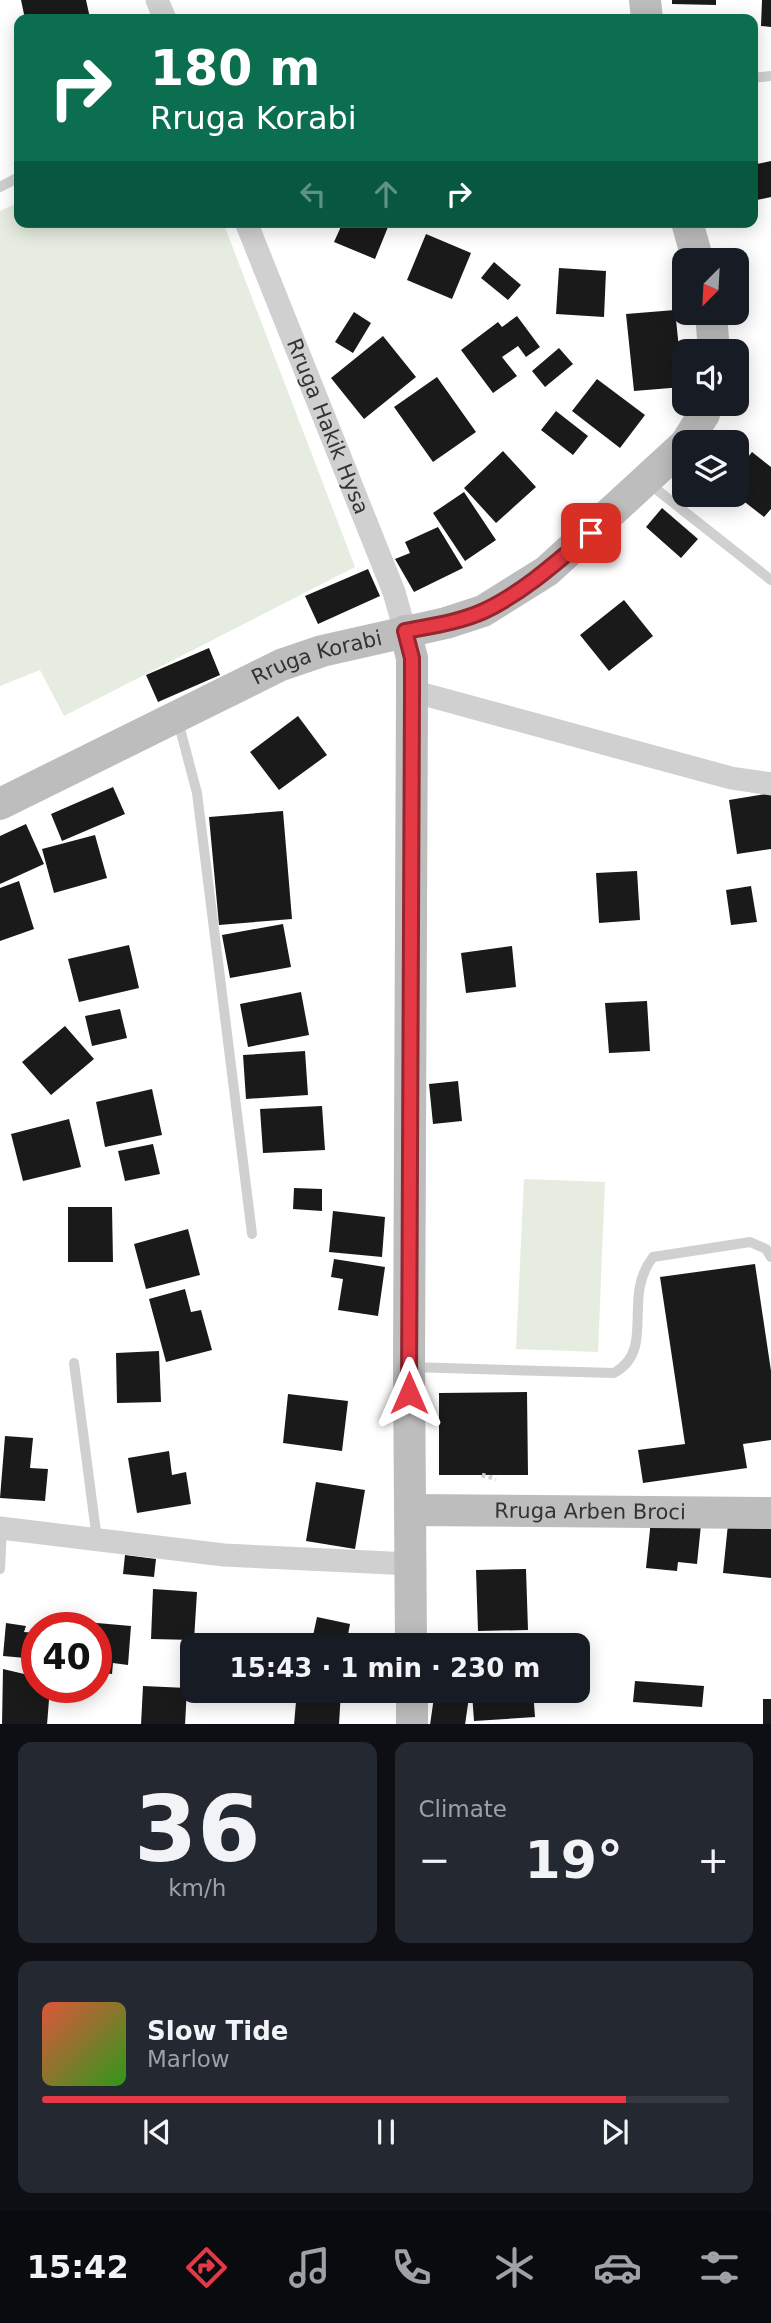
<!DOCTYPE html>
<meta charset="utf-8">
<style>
body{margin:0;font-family:"DejaVu Sans",sans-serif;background:#242831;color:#f1f3f6;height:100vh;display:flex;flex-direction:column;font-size:26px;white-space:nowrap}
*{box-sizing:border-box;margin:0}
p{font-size:23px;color:#9ea1a6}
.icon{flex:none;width:38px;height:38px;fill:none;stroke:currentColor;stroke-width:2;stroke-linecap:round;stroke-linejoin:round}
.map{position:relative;height:1724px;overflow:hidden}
.panel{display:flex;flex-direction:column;gap:18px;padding:18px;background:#0d0f14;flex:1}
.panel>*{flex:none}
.guide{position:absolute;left:14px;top:14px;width:744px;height:214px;border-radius:14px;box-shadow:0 4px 18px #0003;background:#0b6e4f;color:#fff;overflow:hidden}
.needle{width:46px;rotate:204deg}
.fabs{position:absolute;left:672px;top:248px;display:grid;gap:14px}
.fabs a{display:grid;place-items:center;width:77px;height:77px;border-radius:14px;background:#171b24;box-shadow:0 4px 18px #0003;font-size:35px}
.speed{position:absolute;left:21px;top:1612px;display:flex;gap:14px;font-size:35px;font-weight:700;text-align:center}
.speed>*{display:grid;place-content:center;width:91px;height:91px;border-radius:50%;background:#171b24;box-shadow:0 4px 18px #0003;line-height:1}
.speed .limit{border:10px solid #d22;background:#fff;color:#111}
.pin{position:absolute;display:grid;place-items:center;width:60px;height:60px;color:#fff;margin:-30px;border-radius:14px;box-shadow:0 4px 10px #0006}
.me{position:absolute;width:77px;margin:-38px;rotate:0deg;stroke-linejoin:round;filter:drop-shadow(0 0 5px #0008)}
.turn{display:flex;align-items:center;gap:24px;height:147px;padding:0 21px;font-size:32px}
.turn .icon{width:91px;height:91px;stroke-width:2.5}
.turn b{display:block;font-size:49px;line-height:60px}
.lanes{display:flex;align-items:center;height:66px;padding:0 21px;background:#0003;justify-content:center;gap:35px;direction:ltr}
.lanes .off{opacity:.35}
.big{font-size:52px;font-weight:600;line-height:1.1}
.panel .tile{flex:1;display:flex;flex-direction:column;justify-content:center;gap:10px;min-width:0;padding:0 24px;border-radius:14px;background:#242831}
.panel .dial{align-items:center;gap:0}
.dial b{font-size:91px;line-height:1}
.song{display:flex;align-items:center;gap:21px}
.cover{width:84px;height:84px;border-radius:10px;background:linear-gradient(135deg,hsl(10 70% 55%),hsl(110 70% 35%))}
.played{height:7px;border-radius:4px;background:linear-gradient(90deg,#e63946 85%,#363941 85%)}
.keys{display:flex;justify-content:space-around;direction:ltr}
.heat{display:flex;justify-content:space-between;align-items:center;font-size:38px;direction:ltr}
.panel .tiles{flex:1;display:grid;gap:18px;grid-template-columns:1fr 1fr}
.tile:last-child{grid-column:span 2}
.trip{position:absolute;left:180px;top:1633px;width:410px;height:70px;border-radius:14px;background:#171b24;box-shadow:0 4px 18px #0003;font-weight:600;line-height:70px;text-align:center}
.tab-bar{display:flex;height:112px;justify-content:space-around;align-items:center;background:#090b0e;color:#9ea1a6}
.tab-bar .icon{width:49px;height:49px}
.tab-bar .active{color:#e63946}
.tab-bar b{font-size:32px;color:#f1f3f6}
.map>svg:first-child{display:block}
.green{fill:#e6ecdf}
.building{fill:#1a1a1a}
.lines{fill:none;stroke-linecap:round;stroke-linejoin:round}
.path{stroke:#cdcdcd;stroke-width:4.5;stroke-dasharray:3.5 3.5;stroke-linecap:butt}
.lane{stroke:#d0d0d0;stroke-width:10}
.street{stroke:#d0d0d0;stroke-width:23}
.secondary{stroke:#bdbdbd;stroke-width:32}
.route-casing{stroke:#96252e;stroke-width:18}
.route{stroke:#e63946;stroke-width:12}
.labels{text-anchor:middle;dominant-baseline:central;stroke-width:7;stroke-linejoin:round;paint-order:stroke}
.street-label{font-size:21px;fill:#333;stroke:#fff}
</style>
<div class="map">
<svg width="771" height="1725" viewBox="0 0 771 1725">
<rect width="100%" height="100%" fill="#fff"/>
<path class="green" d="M19,202v20h204l132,345 -291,149 -24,-46 -40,16v-475z
M524,1179l81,3 -7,170 -82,-3z"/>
<path class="building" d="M21,0h65l4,18 -65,1z
M672,0h44v5l-44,-1z
M762,0h9v27l-10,-1z
M771,161v36l-19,4v-36z
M343,222h47l-15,37 -41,-17z
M426,234l45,19 -19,46 -45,-19z
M494,262l27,23 -13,15 -27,-22z
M559,268l47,3 -2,46 -48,-3z
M675,310l8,77 -49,4 -8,-77z
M354,312l17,11 -18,30 -18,-11z
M517,316l23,31 -14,10 -8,-11 -16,11 15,19 -24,17 -32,-43 37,-28 4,5z
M383,336l33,41 -52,42 -33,-41z
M559,348l14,16 -28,23 -13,-16z
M437,377l39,55 -43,30 -39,-55z
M597,379l48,36 -25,33 -48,-37z
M556,411l32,25 -15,19 -32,-25z
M503,451l33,36 -40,36 -32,-35z
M752,452l19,15v42l-7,8 -27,-21v-25z
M464,492l32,48 -31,21 -32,-48z
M662,508l36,31 -17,19 -35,-31z
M438,527l25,41 -49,24 -19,-33 15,-6 -5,-11z
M368,569l12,27 -62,28 -13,-28z
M624,600l29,36 -44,35 -29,-36z
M209,648l11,27 -62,27 -12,-27z
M298,716l29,39 -48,35 -29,-38z
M113,787l12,27 -63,27 -11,-27z
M771,793v56l-34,5 -8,-54z
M283,811l9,108 -73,6 -10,-108z
M26,824l18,40 -44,20v-48z
M95,835l12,43 -53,15 -12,-44z
M637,871l3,49 -41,3 -3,-50z
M19,881l15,48 -34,12v-53z
M751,886l6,36 -26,3 -5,-35z
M283,924l8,43 -61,11 -8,-43z
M129,945l10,43 -60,14 -11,-43z
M512,946l4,41 -50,6 -5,-40z
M301,992l8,43 -61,12 -8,-43z
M647,1001l3,50 -41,2 -4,-50z
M120,1009l7,29 -35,8 -7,-30z
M65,1026l29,33 -43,36 -29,-33z
M305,1051l3,44 -62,4 -3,-44z
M458,1081l4,40 -29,3 -4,-40z
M152,1089l10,46 -57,12 -9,-45z
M322,1106l3,44 -62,3 -3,-44z
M69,1119l12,48 -58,14 -12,-47z
M153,1144l7,30 -35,7 -7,-30z
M294,1188l28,1v22l-29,-2z
M68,1207h44l1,55h-45z
M333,1211l52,6 -3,40 -53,-5z
M188,1229l12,46 -54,14 -12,-45z
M334,1259l51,8 -7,49 -40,-6 5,-31 -12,-2z
M755,1264l16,107v69l-28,4 4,24 -104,15 -5,-33 47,-6 -25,-167z
M185,1289l6,23 10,-2 11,40 -46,12 -17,-63z
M159,1351l2,51 -44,1 -1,-50z
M527,1392l1,83h-89v-82z
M288,1394l60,7 -6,50 -59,-8z
M5,1436l28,2 -3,30 18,1 -3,32 -45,-3z
M169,1451l3,24 14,-3 5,32 -54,9 -9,-55z
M316,1482l49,8 -10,59 -49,-8z
M651,1520l50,5 -4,39 -19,-2 -1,9 -31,-3z
M728,1524l43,4v50l-48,-5z
M125,1555l31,4 -2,18 -31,-3z
M526,1569l2,61 -50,1 -2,-61z
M153,1589l44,3 -3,48 -43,-1z
M317,1617l33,7 -4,21h-35z
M74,1621l57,5 -3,39 -15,-2 -1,11 -16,-2v-44h-23z
M6,1623l20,3 -2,6 13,1v26l-34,-3z
M3,1669l34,8v10h13l-3,38h-45z
M635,1681l69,5 -2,21 -69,-5z
M143,1686l44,2 -2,37h-44z
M297,1690h44l-2,35h-45z
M435,1690h35l-5,35h-35z
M533,1690l2,27 -61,4 -2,-28z
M763,1699h8v26h-8z"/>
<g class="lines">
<path class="path" d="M482,1475l14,4"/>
<path class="lane" d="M752,78l19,-2
M0,187l19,-10
M647,482l124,98
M178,721l19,72 55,441
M74,1363l23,177
M410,1367l204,6c43,-24 7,-75 39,-116l97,-15 16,7 5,8
M0,1569l2,-41"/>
<g class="street">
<path d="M157,0l8,19"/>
<path id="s1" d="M246,222l148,370 11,39"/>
<path d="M412,691l319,87 40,6"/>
<path d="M0,1528l224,27 187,9"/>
</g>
<g class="secondary">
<path d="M645,0l2,19"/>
<path d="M687,222l11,39"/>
<path d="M711,313l3,39"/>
<path d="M686,443l18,-29 2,-10"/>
<path d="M405,631l7,27v33l-3,676 2,278"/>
<path id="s2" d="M0,804l281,-139 41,-14 124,-28 37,-12 64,-40 137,-126"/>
<path id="s3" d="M410,1510l361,3"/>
<path d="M412,1690v35"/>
</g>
</g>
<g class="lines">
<defs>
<path id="route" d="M409,1393l3,-702v-33l-7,-27c26,-5 55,-9 79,-20 40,-19 74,-50 107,-78"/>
</defs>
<use href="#route" class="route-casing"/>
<use href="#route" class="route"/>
</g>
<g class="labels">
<g class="street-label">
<text stroke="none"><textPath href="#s1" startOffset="220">Rruga Hakik Hysa</textPath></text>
<text stroke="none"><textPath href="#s2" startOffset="350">Rruga Korabi</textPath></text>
<text stroke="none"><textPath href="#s3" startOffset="180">Rruga Arben Broci</textPath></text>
</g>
</g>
</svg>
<div class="fabs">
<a><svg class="needle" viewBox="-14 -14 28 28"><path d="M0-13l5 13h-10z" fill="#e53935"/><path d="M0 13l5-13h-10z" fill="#9ea1a6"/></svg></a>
<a><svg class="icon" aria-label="sound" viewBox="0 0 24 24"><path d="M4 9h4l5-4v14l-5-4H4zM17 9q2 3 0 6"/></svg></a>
<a><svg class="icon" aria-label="layers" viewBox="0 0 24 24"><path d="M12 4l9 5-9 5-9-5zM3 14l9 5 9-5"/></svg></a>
</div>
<div class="speed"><div class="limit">40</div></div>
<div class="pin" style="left:591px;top:533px;background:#d93025"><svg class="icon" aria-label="arrive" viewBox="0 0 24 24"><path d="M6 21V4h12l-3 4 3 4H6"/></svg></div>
<svg class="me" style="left:409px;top:1393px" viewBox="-20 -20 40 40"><path d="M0-17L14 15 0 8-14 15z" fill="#e63946" stroke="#fff" stroke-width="4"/></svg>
<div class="trip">15:43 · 1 min · 230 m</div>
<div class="guide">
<div class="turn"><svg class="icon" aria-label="right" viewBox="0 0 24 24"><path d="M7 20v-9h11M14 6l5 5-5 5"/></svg><div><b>180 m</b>Rruga Korabi</div></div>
<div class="lanes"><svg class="icon off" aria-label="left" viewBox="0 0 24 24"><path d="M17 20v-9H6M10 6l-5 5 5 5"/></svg><svg class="icon off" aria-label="ahead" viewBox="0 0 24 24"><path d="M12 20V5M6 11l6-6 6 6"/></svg><svg class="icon" aria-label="right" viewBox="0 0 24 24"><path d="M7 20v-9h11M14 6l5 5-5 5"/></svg></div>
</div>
</div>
<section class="panel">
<div class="tiles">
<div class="tile dial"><b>36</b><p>km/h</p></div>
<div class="tile"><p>Climate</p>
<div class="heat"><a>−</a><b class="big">19°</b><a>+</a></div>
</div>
<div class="tile">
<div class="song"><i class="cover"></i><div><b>Slow Tide</b><p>Marlow</p></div></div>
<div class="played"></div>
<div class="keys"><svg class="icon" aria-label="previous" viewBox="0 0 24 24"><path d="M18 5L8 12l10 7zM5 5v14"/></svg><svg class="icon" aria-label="pause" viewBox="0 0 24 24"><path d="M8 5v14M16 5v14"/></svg><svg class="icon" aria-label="next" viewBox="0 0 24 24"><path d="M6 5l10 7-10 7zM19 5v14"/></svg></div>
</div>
</div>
</section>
<nav class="tab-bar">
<b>15:42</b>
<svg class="icon active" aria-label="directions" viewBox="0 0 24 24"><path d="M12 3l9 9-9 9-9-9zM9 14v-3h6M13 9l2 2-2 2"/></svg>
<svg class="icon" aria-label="music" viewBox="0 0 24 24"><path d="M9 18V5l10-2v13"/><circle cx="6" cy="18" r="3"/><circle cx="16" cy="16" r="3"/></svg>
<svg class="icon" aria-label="phone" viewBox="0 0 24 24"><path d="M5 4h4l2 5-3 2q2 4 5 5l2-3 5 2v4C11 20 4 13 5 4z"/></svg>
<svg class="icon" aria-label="climate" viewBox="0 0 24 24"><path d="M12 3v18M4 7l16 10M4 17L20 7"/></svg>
<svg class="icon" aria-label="car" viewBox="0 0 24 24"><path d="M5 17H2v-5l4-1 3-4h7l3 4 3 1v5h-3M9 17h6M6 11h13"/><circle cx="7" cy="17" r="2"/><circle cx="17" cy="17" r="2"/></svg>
<svg class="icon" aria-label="filters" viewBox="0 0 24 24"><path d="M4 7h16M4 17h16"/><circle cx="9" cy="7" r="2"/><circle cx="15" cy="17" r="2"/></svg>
</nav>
